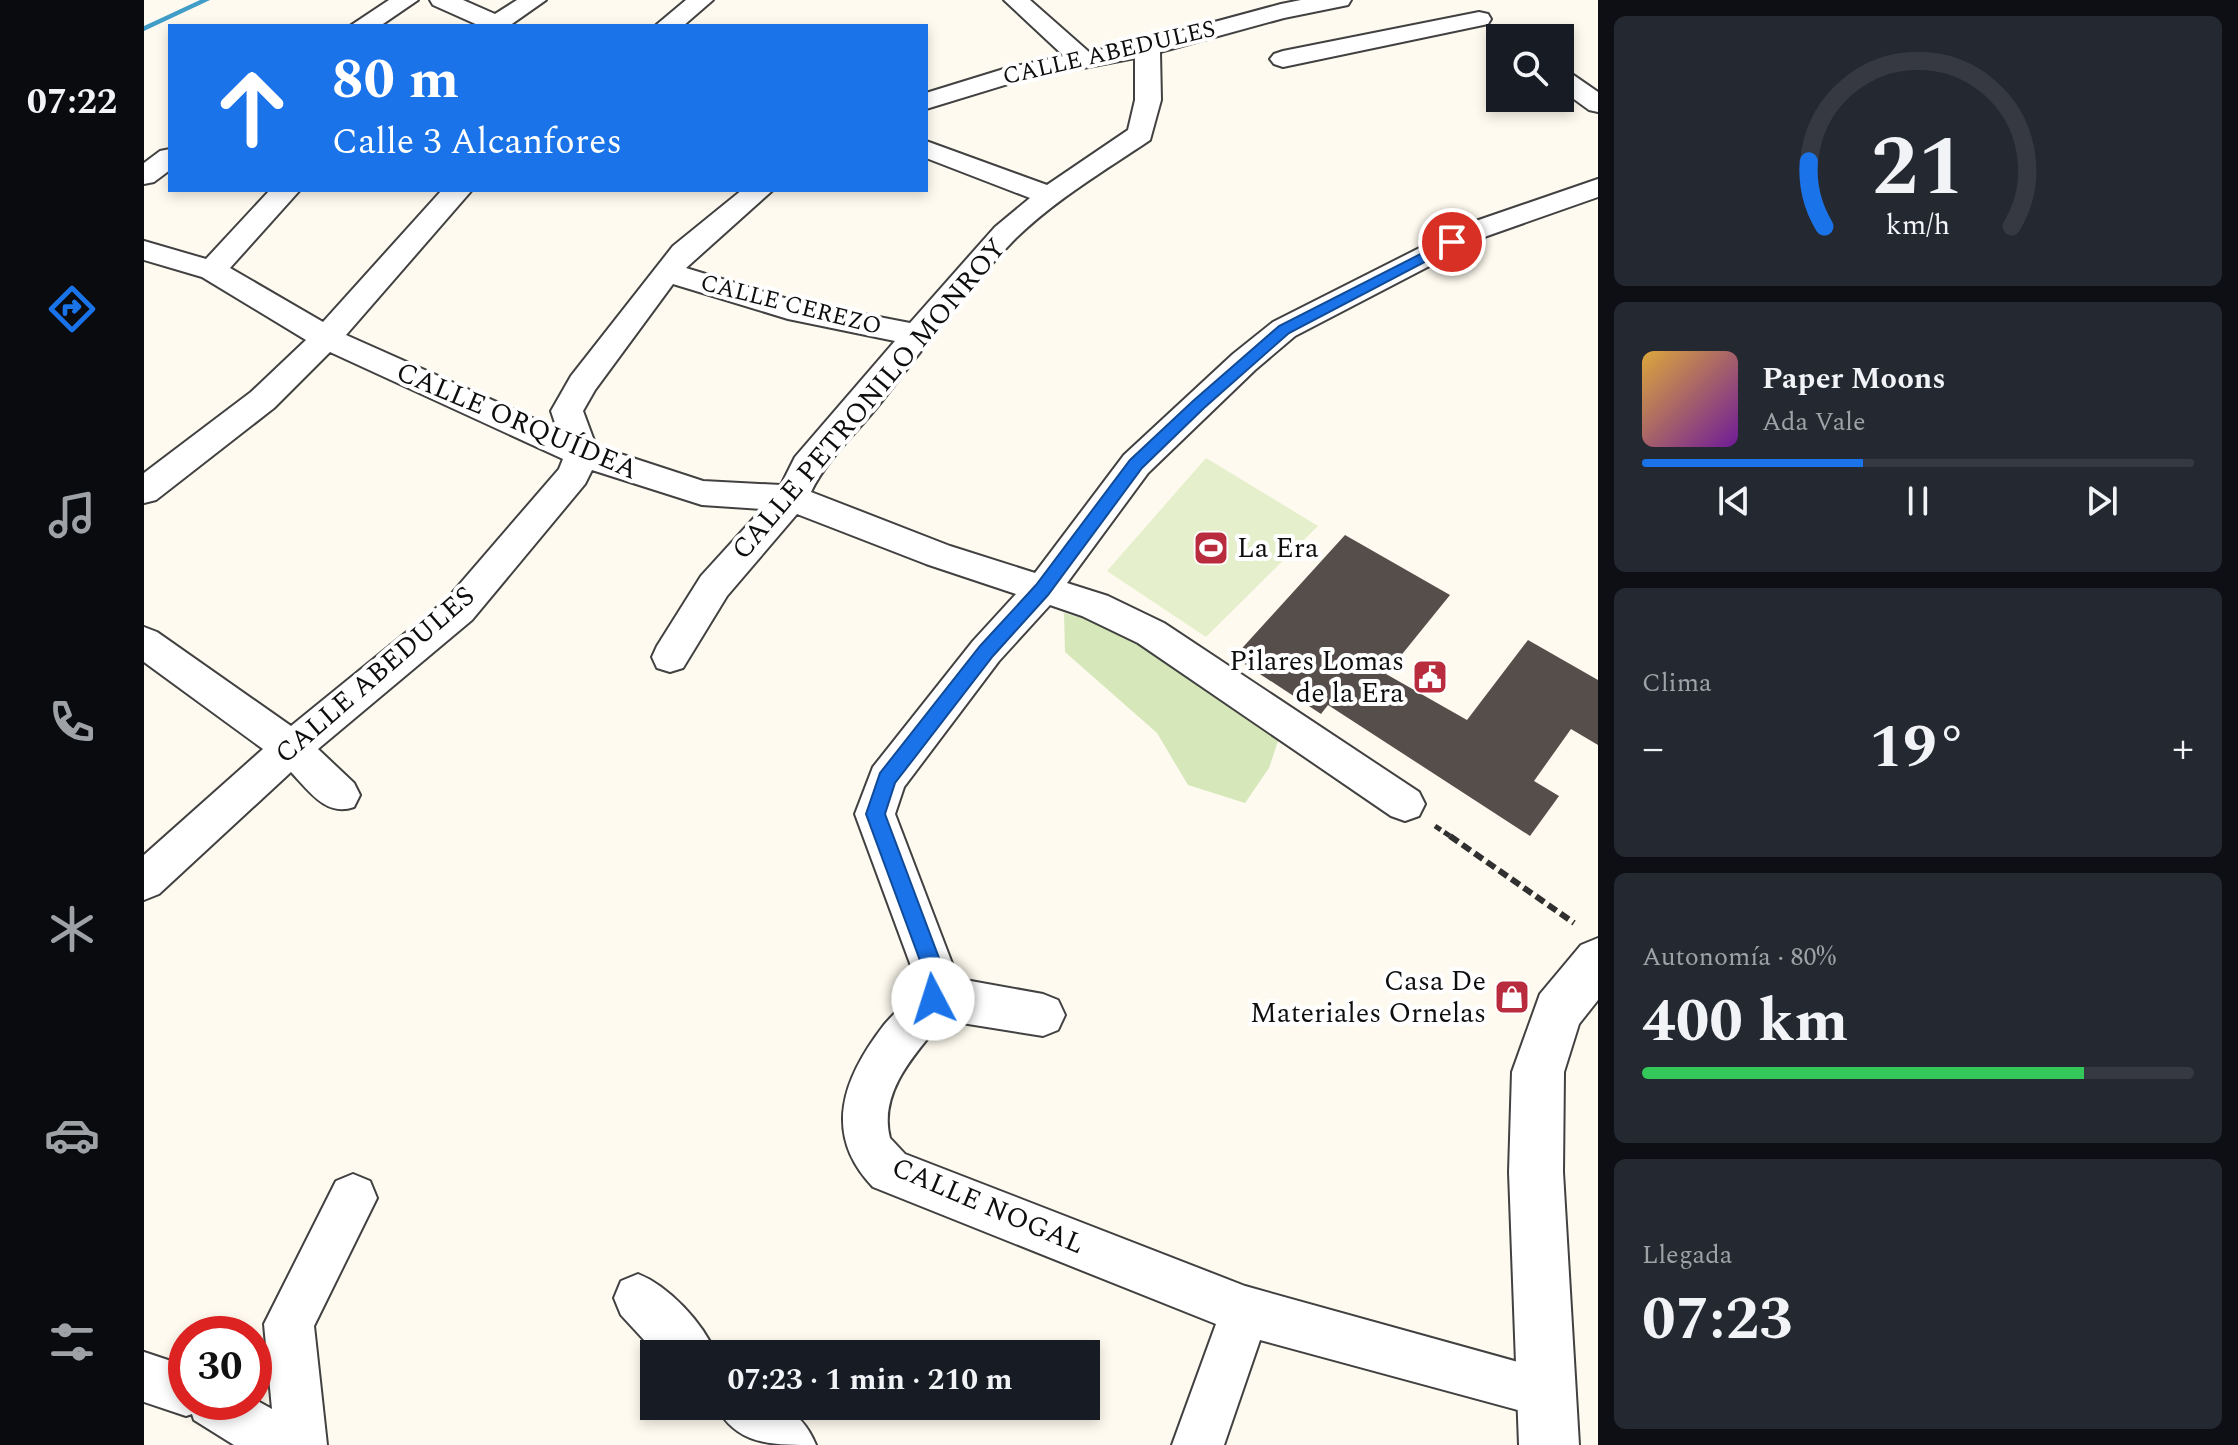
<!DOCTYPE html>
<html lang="es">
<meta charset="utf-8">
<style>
body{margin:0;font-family:Spectral,serif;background:#242831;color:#f1f3f6;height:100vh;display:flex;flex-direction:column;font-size:30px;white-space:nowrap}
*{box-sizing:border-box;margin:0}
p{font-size:26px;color:#9ea1a6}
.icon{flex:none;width:44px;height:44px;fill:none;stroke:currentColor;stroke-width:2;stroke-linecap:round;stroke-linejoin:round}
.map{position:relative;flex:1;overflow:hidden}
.panel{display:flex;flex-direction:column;gap:16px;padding:16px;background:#0d0f14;width:640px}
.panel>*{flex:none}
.top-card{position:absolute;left:24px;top:24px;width:760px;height:168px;border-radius:0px;box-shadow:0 4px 12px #0003;background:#1a73e8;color:#fff;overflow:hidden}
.tools{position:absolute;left:1342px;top:24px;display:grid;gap:16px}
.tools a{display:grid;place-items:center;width:88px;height:88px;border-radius:0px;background:#171b24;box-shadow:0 4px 12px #0003;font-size:40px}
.speed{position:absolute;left:24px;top:1316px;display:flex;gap:16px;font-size:40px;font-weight:700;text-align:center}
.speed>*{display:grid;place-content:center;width:104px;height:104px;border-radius:50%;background:#171b24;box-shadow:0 4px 12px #0003;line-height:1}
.speed .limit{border:12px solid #d22;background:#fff;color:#111}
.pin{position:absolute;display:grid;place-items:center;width:68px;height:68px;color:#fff;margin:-34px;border:4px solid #fff;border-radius:50%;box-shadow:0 2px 8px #0007}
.me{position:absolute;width:88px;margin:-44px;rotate:355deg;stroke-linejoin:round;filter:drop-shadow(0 0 6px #0008)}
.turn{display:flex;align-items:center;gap:28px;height:168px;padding:0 32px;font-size:36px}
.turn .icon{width:104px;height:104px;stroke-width:2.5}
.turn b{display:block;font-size:56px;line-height:68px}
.big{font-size:60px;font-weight:700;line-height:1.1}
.panel .widget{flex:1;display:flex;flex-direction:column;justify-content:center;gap:12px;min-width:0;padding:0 28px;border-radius:12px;background:#242831}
.panel .dial{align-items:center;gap:0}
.dial svg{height:208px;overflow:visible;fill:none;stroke:#363941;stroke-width:7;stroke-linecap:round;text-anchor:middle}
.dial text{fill:#f1f3f6;stroke:none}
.song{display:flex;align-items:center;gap:24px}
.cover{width:96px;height:96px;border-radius:12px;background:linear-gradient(135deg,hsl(40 70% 55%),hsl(280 70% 35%))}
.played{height:8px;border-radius:4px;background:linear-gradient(90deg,#1a73e8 40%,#363941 40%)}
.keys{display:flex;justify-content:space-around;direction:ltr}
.heat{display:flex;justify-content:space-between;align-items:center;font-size:44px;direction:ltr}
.charge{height:12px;border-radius:6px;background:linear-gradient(90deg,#34c759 80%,#363941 0)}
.trip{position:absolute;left:496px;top:1340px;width:460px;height:80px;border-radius:0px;background:#171b24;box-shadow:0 4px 12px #0003;font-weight:700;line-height:80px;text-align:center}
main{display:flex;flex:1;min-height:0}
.menu{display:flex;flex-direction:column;width:144px;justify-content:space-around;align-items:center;background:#090b0e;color:#9ea1a6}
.menu .icon{width:56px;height:56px}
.menu .active{color:#1a73e8}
.menu b{font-size:36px;color:#f1f3f6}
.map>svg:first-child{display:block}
.green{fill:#d6e7ba}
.pitch{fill:#e6efcc}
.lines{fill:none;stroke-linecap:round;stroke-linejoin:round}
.stream{fill:#409dc7;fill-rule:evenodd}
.building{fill:#564e4b}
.minor-casing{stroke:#414141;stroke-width:4}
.tertiary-casing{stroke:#414141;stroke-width:4}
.path-far1{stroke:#303030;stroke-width:5;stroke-dasharray:7 4;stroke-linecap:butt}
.path{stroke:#303030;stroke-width:6;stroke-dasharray:10 5;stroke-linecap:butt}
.minor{fill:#fff;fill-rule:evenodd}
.tertiary{fill:#fff;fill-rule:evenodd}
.route{fill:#1a73e8;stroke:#114b97;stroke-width:2}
.labels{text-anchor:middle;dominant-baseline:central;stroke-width:8;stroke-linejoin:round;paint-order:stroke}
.far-street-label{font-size:24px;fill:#0e0e0e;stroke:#fff}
.street-label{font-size:28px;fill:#0e0e0e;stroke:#fff}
.poi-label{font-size:28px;fill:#0e0e0e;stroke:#fff;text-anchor:end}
</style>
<main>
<nav class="menu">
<b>07:22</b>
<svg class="icon active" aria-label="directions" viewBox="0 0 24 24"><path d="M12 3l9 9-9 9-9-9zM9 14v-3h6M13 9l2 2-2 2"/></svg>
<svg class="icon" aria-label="music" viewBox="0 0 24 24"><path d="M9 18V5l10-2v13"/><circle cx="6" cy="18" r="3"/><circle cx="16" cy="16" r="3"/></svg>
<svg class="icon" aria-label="phone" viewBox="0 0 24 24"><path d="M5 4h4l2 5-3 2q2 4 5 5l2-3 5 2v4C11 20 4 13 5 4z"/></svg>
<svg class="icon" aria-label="climate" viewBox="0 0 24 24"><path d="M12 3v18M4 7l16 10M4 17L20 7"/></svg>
<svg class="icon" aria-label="car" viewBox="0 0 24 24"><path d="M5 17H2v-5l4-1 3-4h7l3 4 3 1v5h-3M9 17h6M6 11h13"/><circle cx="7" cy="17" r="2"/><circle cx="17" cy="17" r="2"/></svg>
<svg class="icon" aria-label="filters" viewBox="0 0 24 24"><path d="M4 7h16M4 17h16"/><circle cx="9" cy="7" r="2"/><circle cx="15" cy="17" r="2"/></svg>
</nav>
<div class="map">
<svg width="1454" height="1445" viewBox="0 0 1454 1445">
<rect width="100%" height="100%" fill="#fefaef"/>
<path class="green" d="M920,613l68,20 149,99 -12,36 -24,35 -57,-18 -31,-52 -92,-81z"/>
<path class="pitch" d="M1062,458l112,68 -112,111 -99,-66z"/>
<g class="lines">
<path class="stream" d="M56,0h10l-66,31v-5z"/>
</g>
<path class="building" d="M1201,535l105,60 -64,79 81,46 61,-80 70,40v65l-27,-16 -37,52 25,15 -29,40 -202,-131 -7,9 -87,-57z"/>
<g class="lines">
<defs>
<path id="minor" d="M245,0h29l-38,26h-30z
M286,0h33l32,14 22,-14h29l-37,26h-29l-47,-21z
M542,0h27l-30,26h-28z
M860,0h26l59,52 55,-11 137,-37 20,-4h50l-3,5 -64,13 -124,34 1,48 -11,40c-46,31 -97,61 -137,101 -48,50 -88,106 -131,160 -24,31 -54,56 -71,91l139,54 85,27 89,-118 109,-101 40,-32 194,-98 131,-45v18l-111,39 -192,100 -40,34 -107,103 -81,110 41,13 56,27 255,169 6,12 -6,12 -14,5 -14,-5 -253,-173 -56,-27 -32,-11 -51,56 -95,126 -9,27 58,152 1,12 89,16 15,6 7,15 -7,15 -15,6 -100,-16c-27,33 -65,72 -53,118l15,16 340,132 320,89 7,18 -7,18 -18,7 -287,-78 -36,105h-52l44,-121 -343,-137c-51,-53 -30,-109 11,-162 7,-9 24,-23 27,-34 2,-7 0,-18 0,-25l-56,-152 18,-47 100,-126 43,-47 -90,-30 -129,-50 -70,82 -44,72 -13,4 -13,-4 -5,-11 5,-11 44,-70 61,-67 -60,-4 -110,-35 -7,14 -113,136 -154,129 36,34 6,12 -6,12c-28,10 -45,-16 -63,-35l-132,122 -15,6v-45l119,-106 -119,-87v-35l13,5 134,94 155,-126 113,-131 4,-10 -233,-107 -56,56 -118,92 -12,3v-30l107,-81 55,-52 -104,-63 -58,-17v-19l62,18 64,-69h30l-70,78 93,54 119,-132h30l-126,145 211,94 -6,-18 20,-35 102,-130 69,-56h31l-87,78 105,32 119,23 85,-96 35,-29 -104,-40v-17l121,44 81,-55 7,-30v-42l-114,22 -95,29v-16l81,-25 57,-12zM529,284l115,35 107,22 -100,116 -14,28 -78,-4 -107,-35 -13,-35 12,-21z
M1335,12l9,2 3,5 -3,5 -205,43 -9,-3 -4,-5 4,-5 9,-3z
M1416,69l9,3 29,20v20l-9,-2 -29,-21z
M26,149v21l-16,12 -10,2v-21l16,-12z
M209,1174l17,7 7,17 -63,128 13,119h-93l-40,-25 -2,-6 -6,2 -42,-14v-50l42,14v36h68v-3l18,10 -8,-85 72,-143z
M494,1274c31,12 65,49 78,80h-59l-36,-39 -7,-17 7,-17z
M572,1406c47,0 79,-11 100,39 -46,0 -79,0 -100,-39z"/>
<path id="tertiary" d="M1454,938v62l-19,24 -15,48 -1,100 16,273h-60l-10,-273 3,-100 28,-78 41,-49z"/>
</defs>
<use href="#minor" class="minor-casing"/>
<use href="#tertiary" class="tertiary-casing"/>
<path class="path-far1" d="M1291,826l18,12"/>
<path class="path" d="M1306,836l124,87"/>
<use href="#minor" class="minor"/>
<use href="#tertiary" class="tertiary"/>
</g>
<path class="route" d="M1308,238l5,1v6l-168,88 -85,75 -62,60 -94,127 -55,61 -98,127 -10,31 57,152 1,33 -3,7 -7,3 -7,-3 -4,-40 -56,-152 14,-41 100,-127 56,-61 94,-125 63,-59 86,-75z"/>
<defs>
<symbol id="stadium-square" viewBox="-11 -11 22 22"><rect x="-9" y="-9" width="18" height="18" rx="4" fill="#b82c3e" stroke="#fff"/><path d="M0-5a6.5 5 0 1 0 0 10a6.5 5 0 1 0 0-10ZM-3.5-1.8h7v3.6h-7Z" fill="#fff"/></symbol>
<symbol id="civic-square" viewBox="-11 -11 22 22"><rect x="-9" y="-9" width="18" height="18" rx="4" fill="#b82c3e" stroke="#fff"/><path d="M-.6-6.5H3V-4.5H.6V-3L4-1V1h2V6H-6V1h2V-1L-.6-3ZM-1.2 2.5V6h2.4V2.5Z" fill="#fff"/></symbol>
<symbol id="shop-square" viewBox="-11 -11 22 22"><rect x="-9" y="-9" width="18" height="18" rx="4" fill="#b82c3e" stroke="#fff"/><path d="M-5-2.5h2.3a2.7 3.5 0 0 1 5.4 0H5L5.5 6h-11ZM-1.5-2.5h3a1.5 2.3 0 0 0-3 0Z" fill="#fff"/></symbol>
</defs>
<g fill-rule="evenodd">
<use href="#stadium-square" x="1047" y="528" width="40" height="40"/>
<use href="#civic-square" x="1266" y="657" width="40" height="40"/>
<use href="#shop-square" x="1348" y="977" width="40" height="40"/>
</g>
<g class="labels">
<g class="far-street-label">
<text transform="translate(965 53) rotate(-13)">CALLE ABEDULES</text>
<text transform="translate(647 305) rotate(14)">CALLE CEREZO</text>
</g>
<g class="street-label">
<text transform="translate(725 399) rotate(-50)">CALLE PETRONILO MONROY</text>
<text transform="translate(373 421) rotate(23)">CALLE ORQUÍDEA</text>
<text transform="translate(231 675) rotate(-41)">CALLE ABEDULES</text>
<text transform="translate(844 1206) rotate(23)">CALLE NOGAL</text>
</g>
<g class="poi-label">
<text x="1093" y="548" text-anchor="start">La Era</text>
<text x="1260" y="661">Pilares Lomas<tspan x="1260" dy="32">de la Era</tspan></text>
<text x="1342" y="981">Casa De<tspan x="1342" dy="32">Materiales Ornelas</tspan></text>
</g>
</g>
</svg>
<div class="tools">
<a><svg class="icon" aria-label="search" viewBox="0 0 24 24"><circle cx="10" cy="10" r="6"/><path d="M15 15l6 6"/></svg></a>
</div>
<div class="speed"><div class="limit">30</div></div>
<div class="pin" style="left:1308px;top:242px;background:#d93025"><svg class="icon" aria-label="arrive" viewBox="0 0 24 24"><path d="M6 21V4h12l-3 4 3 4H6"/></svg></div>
<svg class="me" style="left:789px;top:999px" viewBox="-20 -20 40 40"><circle r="19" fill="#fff"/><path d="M0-13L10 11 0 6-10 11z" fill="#1a73e8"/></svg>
<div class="trip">07:23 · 1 min · 210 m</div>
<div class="top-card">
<div class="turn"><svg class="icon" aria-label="ahead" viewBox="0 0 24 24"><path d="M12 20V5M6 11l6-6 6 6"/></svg><div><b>80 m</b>Calle 3 Alcanfores</div></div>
</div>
</div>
<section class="panel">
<div class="widget dial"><svg viewBox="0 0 100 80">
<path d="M14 69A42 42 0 1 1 86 69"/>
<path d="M14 69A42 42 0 0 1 8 44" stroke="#1a73e8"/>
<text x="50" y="56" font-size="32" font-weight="700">21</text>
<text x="50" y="72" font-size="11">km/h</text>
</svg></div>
<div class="widget">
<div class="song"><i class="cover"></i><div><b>Paper Moons</b><p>Ada Vale</p></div></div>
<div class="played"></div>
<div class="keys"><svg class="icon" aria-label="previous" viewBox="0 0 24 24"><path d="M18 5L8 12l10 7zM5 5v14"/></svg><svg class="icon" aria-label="pause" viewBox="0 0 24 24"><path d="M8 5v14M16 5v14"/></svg><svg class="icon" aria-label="next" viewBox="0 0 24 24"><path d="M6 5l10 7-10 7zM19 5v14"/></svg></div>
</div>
<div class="widget"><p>Clima</p>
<div class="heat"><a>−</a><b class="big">19°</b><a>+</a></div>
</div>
<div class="widget"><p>Autonomía · 80%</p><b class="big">400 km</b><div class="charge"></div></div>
<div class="widget"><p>Llegada</p><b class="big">07:23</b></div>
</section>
</main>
